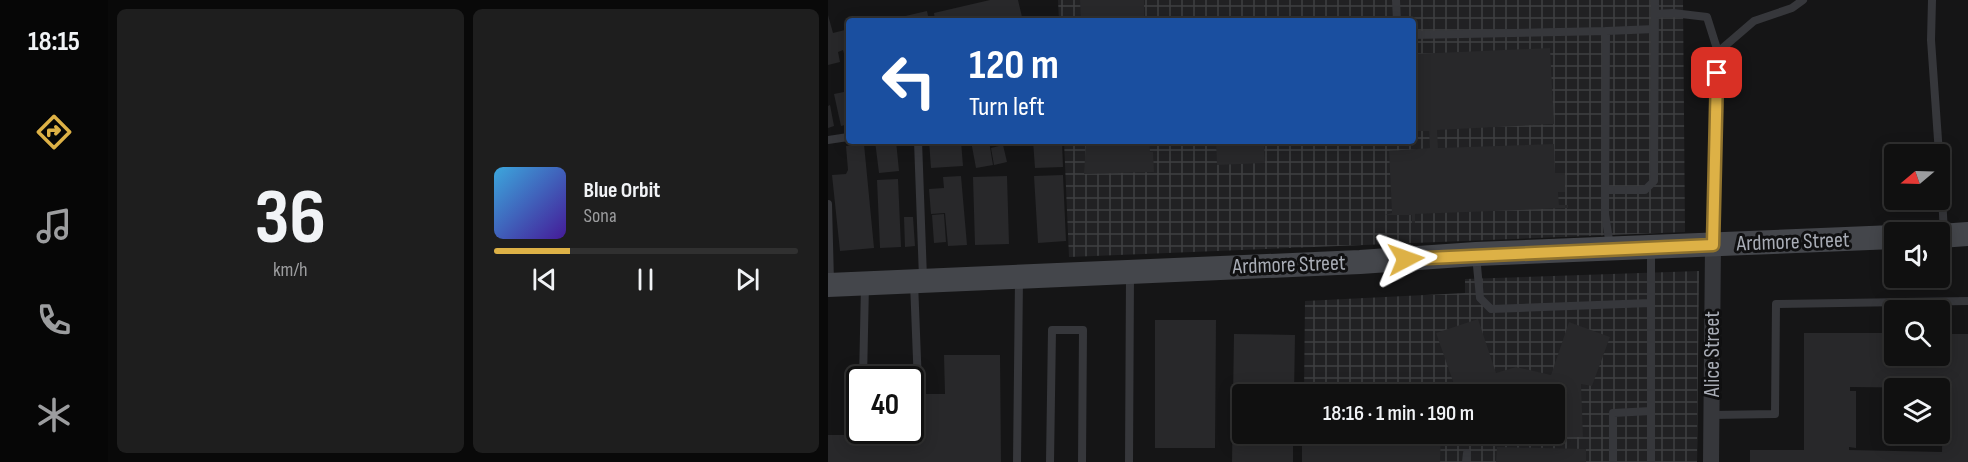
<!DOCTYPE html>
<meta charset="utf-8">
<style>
body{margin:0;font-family:"Sofia Sans Condensed",sans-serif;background:#1e1e1e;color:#f1f3f6;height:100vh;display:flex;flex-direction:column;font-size:22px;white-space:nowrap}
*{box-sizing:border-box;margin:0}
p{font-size:20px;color:#9c9d9f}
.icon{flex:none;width:33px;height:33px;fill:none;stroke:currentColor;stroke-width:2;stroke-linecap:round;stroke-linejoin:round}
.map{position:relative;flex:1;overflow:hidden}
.details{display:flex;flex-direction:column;gap:9px;padding:9px;background:#090909;width:720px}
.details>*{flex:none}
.guide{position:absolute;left:18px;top:18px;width:570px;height:126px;border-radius:6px;box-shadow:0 3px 15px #0003,0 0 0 2px #303030;background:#1a4fa0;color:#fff;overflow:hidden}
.needle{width:39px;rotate:251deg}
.controls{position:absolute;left:1056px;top:144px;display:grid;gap:12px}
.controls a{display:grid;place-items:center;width:66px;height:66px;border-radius:6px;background:#101010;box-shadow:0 3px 15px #0003,0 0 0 2px #303030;font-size:30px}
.speed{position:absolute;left:18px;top:366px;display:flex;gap:12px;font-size:30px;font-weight:700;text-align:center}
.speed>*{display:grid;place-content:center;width:78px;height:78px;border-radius:50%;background:#101010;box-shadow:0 3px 15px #0003,0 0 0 2px #303030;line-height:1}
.speed .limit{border:3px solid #111;border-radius:9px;background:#fff;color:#111}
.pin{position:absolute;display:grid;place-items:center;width:51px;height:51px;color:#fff;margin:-26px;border-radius:12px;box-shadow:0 3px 9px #0006}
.me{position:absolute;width:66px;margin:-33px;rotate:86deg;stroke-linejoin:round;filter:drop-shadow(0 0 4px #0008)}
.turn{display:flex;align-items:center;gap:21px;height:126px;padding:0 24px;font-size:27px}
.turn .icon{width:78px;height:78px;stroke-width:2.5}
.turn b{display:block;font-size:42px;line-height:51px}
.details .tile{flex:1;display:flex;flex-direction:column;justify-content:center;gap:9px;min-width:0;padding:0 21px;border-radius:9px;background:#1e1e1e}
.details .dial{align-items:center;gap:0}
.dial b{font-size:78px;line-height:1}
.song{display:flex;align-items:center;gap:18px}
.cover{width:72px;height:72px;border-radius:9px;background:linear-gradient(135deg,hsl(200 70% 55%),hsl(260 70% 35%))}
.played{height:6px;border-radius:3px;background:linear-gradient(90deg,#ddb146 25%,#303030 25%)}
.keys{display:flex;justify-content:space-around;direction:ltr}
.details .tiles{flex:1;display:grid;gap:9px;grid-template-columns:repeat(2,1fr)}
.trip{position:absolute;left:404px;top:384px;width:333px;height:60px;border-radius:6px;background:#101010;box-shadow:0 3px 15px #0003,0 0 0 2px #303030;font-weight:600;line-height:60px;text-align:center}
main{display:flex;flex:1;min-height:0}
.tab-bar{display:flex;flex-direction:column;width:108px;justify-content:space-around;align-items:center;background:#060606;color:#9c9d9f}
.tab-bar .icon{width:42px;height:42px}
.tab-bar .active{color:#ddb146}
.tab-bar b{font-size:27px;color:#f1f3f6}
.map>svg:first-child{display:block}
.industrial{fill:url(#industrial-grid)}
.building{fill:#28282a;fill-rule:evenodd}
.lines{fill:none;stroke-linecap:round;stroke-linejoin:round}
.lane{stroke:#36373b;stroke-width:8}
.street{stroke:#36373b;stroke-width:16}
.secondary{stroke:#44464b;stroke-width:24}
.route-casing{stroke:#90732e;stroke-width:15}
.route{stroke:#ddb146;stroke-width:10}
.labels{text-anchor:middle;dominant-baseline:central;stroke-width:6;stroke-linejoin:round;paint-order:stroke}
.street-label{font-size:22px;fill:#a8acb5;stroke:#101011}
</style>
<main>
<nav class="tab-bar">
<b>18:15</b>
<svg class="icon active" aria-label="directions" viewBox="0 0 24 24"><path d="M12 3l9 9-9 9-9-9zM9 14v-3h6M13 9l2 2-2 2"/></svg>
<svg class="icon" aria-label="music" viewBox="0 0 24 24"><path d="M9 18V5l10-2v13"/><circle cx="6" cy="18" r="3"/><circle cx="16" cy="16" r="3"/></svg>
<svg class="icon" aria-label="phone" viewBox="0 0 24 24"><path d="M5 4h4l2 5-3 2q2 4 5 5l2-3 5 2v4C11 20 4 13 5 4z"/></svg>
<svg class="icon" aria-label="climate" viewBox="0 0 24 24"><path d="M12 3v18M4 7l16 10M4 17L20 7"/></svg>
</nav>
<section class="details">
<div class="tiles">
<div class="tile dial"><b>36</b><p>km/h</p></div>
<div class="tile">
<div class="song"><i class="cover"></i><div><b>Blue Orbit</b><p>Sona</p></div></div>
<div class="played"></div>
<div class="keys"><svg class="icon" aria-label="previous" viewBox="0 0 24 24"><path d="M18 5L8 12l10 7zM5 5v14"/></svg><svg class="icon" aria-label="pause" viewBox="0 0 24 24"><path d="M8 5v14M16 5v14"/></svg><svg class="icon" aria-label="next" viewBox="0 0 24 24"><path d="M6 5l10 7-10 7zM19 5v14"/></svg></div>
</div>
</div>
</section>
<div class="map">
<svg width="1140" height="462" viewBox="0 0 1140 462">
<defs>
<pattern id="industrial-grid" width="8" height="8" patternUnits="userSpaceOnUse" patternTransform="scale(1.5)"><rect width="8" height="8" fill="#212123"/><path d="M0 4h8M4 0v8" fill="none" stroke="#3e3f41"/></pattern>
</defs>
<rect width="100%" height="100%" fill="#151516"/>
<path class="industrial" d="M230,0h625l2,232 -616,25 -5,-116h349v-120h-354z
M871,271l-2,191h-394v-28h251v-40h-250l1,-93 160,-8v-14z"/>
<path class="building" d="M162,0h28l4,17 -19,4h-68l-1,-8z
M252,0h64v21h-63z
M99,11l2,10h-41v-1z
M0,15l5,18 16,-4v34l-2,1 -4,-14 -5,2 2,10 -12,3z
M722,48l4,76 -117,6 1,18 116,-4 1,29h10v19h-7l1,13h9v3l-153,6v9h-3v-8h-27l7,-2 -3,-62 41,-3 -1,-17h-16v-77z
M21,91v33l-8,2 -7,-32z
M2,105l4,21 -6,2v-22z
M47,141h21l3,30 -20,2z
M101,141h32l2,25 -32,2z
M143,141h18l4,24 -17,3z
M161,141h18v2l-17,3z
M205,141h29l1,26 -28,1z
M258,141h63l1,11h3l1,20 -70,2z
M388,141h48l1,22 -48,2z
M36,144l10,104 -34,3 -8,-76 14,-1 2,-4 -2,-24z
M175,145l4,17 -13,3 -3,-17z
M235,175l3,66 -28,2 -4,-67z
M133,176l6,69 -19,1 -3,-33 -14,1 -2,-25 15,-1 -1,-11z
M179,176l2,68 -34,1 -2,-68z
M70,179l3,68 -21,1 -3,-68z
M116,214l2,28 -12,1 -2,-28z
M76,217h9l2,29 -10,1z
M650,319l18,54 20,-6 35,8 18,-53 41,15 -18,49 -11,-2 2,53h-40v-3h11v-40h-90v-10l-9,3 -19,-54z
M327,320h61l-1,128h-60z
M976,333h90v23h46v-22h28v128h-218v-12h54zM1022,387l93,1 -1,64 -93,-2v-3l7,1v-57h-6z
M406,334l61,1 -1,59h-52v40h51v28h-61z
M116,355h56l1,107h-173v-27h62v-5h20v-36h35z
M474,434h139l-1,28h-138z
M669,447l89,2v13h-90z"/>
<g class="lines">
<path class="lane" d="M568,0l1,21
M1104,0l-1,40 8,114
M827,14l18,-1 34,4 11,35
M778,31l49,-2
M585,35l193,-4 -1,183 5,32
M0,140l20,-3
M90,141l5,137
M1112,156l4,78
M778,190h39l9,-9 1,-181
M0,204l2,78
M885,242l5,-190 36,-31 38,-13 11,-8
M823,249v213
M648,255l4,43 11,11 159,-6
M35,380l2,-96
M82,385h8l-4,-103
M884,415l63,-1 1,-110 192,-3
M33,431v-1
M189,462l2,-183
M222,462l2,-132h31l-1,132
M301,462l1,-187
M638,462l1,-9
M785,462v-49l38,-2"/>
<path class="street" d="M883,462l2,-217"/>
<path class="secondary" d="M1112,236l28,-2
M0,285l532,-23 116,-8 418,-17"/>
</g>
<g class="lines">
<defs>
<path id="route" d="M578,259l307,-14 4,-172"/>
</defs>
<use href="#route" class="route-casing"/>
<use href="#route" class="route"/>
</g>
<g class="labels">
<g class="street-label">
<text transform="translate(965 242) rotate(-2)">Ardmore Street</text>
<text transform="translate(461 265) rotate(-2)">Ardmore Street</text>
<text transform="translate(884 354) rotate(-90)">Alice Street</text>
</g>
</g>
</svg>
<div class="controls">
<a><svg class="needle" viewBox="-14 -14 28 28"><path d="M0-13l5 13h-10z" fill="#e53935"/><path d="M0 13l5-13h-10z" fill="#9c9d9f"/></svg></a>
<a><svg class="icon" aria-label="sound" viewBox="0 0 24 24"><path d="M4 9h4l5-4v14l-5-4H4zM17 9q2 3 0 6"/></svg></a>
<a><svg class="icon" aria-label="search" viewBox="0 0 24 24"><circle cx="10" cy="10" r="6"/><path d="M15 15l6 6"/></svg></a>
<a><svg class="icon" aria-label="layers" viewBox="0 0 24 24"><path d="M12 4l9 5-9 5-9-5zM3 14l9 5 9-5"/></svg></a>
</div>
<div class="speed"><div class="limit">40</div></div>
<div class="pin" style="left:889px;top:73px;background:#d93025"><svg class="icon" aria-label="arrive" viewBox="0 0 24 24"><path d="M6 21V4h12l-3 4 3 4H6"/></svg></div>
<svg class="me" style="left:578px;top:259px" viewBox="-20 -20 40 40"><path d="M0-17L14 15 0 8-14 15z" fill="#ddb146" stroke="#fff" stroke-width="4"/></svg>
<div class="trip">18:16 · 1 min · 190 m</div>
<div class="guide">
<div class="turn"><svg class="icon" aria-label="left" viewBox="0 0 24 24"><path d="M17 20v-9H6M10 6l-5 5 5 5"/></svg><div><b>120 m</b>Turn left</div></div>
</div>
</div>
</main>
